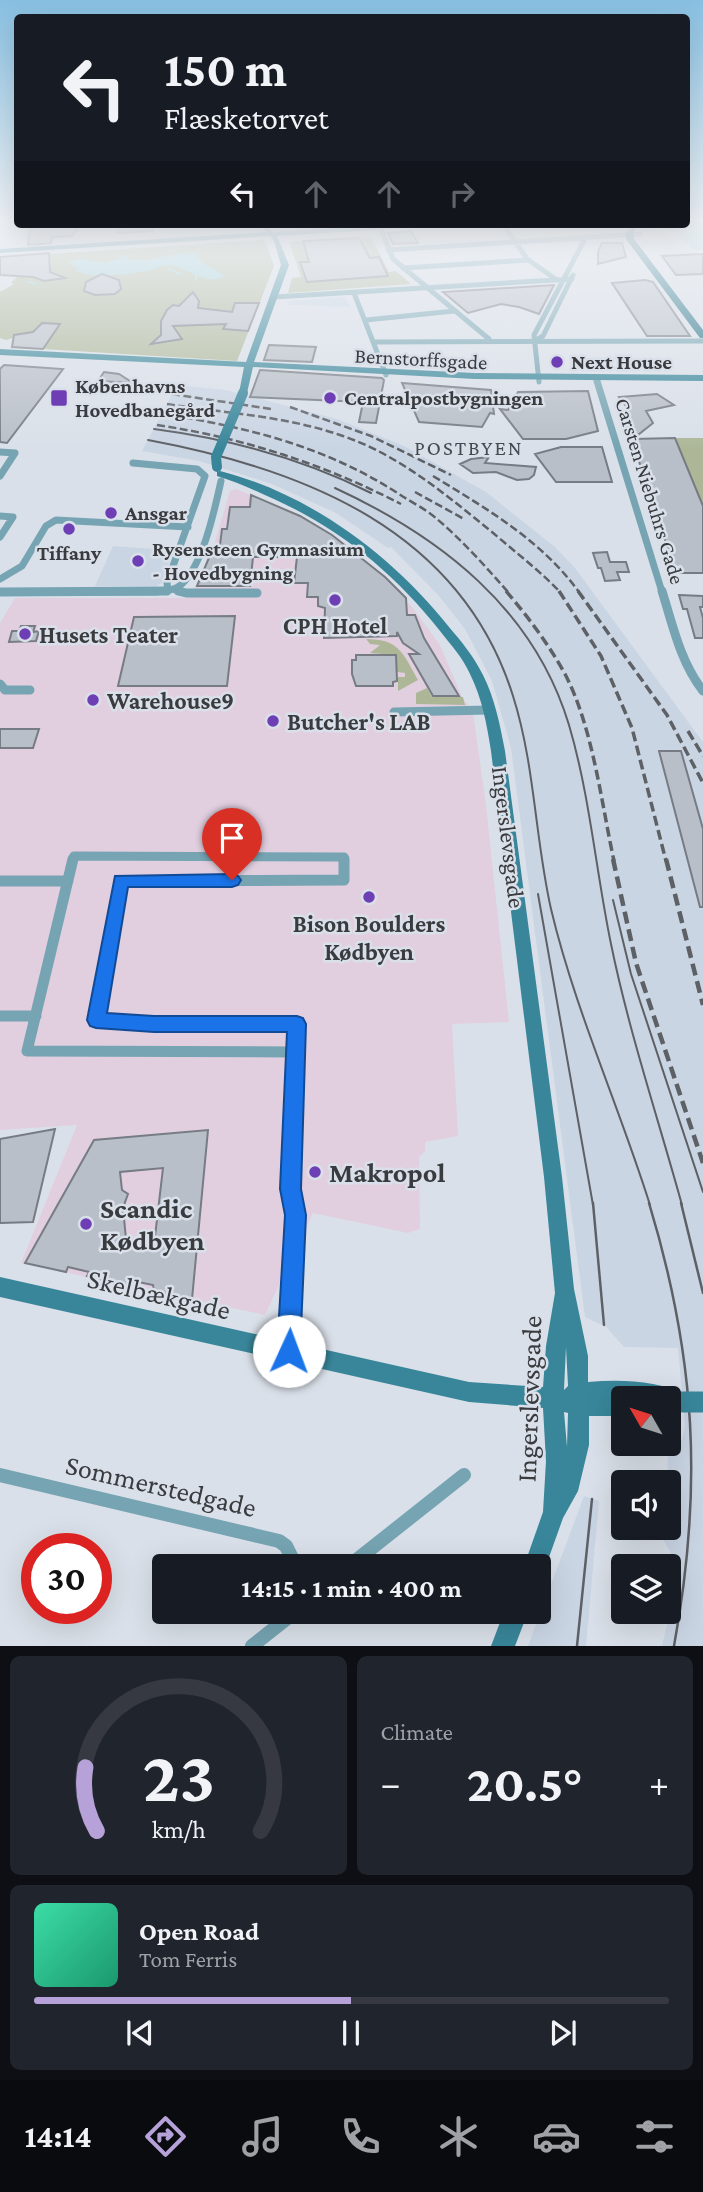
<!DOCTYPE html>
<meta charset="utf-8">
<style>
body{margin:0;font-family:"Crimson Pro",serif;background:#20242c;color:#f1f3f6;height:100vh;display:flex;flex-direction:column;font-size:26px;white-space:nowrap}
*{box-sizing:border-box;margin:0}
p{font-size:23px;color:#9ea1a6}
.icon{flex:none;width:38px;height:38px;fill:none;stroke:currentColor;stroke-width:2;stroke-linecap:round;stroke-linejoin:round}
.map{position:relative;height:1646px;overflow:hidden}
.side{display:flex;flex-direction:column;gap:10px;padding:10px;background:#0d0f14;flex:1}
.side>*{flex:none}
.banner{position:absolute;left:14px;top:14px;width:676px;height:214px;border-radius:7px;box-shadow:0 7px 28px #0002;background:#171b24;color:#f1f3f6;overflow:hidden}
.needle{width:46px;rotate:309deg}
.fabs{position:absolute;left:611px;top:1386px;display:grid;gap:14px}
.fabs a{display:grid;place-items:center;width:70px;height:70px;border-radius:7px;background:#171b24;box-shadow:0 7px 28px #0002;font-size:35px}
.speed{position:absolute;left:21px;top:1533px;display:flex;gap:14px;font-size:35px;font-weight:700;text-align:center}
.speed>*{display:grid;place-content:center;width:91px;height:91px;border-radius:50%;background:#171b24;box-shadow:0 7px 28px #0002;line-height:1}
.speed .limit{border:10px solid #d22;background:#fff;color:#111}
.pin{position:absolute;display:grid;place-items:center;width:60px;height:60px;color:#fff;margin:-72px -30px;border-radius:50% 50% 50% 0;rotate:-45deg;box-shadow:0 0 7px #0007}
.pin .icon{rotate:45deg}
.me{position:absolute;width:77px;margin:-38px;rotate:2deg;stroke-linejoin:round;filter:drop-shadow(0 0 5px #0008)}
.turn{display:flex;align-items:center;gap:24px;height:147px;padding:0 35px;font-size:32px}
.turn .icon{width:91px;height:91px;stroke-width:2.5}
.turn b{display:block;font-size:49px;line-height:60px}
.lanes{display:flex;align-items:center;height:66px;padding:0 35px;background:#0003;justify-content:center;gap:35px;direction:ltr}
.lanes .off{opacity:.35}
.big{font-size:52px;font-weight:700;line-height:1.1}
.side .tile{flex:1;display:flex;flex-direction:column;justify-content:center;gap:10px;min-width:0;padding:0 24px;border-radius:10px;background:#20242c}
.side .dial{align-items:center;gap:0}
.dial svg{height:182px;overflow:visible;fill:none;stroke:#363941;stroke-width:7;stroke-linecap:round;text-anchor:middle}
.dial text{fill:#f1f3f6;stroke:none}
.song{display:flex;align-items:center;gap:21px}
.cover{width:84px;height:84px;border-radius:10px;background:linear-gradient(135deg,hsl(160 70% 55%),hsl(160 70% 35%))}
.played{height:7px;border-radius:4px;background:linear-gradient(90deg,#b6a2d9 50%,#363941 50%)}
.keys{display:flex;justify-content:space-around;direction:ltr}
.heat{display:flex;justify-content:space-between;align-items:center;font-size:38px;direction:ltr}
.side .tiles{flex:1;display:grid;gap:10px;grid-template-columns:1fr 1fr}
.tile:last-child{grid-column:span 2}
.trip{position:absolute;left:152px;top:1554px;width:399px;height:70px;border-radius:7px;background:#171b24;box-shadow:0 7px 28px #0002;font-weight:700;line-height:70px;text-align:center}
.tabs{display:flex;height:112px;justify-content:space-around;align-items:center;background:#090b0e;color:#9ea1a6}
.tabs .icon{width:49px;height:49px}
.tabs .current{color:#b6a2d9}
.tabs b{font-size:32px;color:#f1f3f6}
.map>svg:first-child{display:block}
.commercial{fill:#e1cfe0}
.built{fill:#cad5e4}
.green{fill:#adb798}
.water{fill:#98d1d9}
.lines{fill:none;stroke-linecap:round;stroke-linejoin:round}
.stream{stroke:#98d1d9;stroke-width:2}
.building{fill:#b9bfc8;stroke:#767b84;stroke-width:2;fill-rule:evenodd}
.street-far4{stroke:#76a4b2;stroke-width:5}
.street-far3{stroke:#76a4b2;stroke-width:7}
.street-far2{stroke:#76a4b2;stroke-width:9}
.street-far1{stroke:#76a4b2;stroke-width:11}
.street{stroke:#76a4b2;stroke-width:14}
.secondary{fill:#39869a;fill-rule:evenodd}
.primary{fill:#1c6d82;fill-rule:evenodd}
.tram-far1{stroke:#5d6065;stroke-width:2}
.tram{stroke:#5d6065;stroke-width:2.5}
.rail-far2{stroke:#5d6065;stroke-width:2.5;stroke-dasharray:8 3.5;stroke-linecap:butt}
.rail-far1{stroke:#5d6065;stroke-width:3.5;stroke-dasharray:10 4.5;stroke-linecap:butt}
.rail{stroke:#5d6065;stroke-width:4.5;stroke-dasharray:12 6;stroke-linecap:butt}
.secondary-bridge-far1{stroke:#39869a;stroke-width:10}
.secondary-bridge{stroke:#39869a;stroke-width:21}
.route{fill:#1a73e8;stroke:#114b97;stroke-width:2}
.poi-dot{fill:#6e3eb5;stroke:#dae0e9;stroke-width:2.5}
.labels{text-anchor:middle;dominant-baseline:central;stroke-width:5;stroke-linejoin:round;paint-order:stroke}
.far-street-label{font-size:21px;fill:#393b3f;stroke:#dae0e9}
.far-poi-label{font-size:21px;font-weight:bold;fill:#393b3f;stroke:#dae0e9;text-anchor:start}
.far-neighbourhood-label{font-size:21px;letter-spacing:2px;fill:#454a51;stroke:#dae0e9}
.poi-label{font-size:24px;font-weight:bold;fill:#393b3f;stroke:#dae0e9;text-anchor:start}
.street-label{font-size:24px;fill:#393b3f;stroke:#dae0e9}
.near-poi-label{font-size:28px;font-weight:bold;fill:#393b3f;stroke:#dae0e9;text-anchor:start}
.near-street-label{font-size:28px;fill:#393b3f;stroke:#dae0e9}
</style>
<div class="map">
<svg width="703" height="1646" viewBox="0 0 703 1646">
<rect width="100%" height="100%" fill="#dae0e9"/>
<path class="commercial" d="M236,489l49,20 54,30 45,37 29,32 27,37 22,52 11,15 13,93 23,217 -57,2 6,112 -33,6v9l-6,6 1,72 -12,4 -95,-20 -48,102 -244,-52 56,-138 -77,5v-507l15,-25h175l24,-53 16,-54z"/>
<path class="built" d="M346,297l4,10 -60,-2 -2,-4z
M177,385l49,5 111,29 67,27 82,46 69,55 20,21 128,174v904h-41l15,-65 -4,-24 -10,-18v-11h5v-46h-4v-6h3l2,-38 13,1 3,-12 -7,-79 -54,-1 -18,-20 -21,-10 -74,-569 -19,-67 -27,-52 -27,-34 -47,-48 -3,1 -52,-35 -64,-29 -73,-23 -57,-10z
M113,546l58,4 -3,3 4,2 -10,28 -6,3h-61z
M584,1496l15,5 -13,145h-58z"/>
<path class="green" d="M361,237h10l18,35 7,-1 15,13 -123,9 4,-15 9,-1 -12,-35 12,-1 9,21 -10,1 7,19 81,-6 -9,-19 -11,1z
M262,240l4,3 8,23 -37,95 -194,-12 16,-25 -17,-1 -9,9 -27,8 -6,-2v-46l14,-8 -3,-1 18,-19 20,-10z
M675,438h28v69z
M366,639c33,0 37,14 52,41l-20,11v-14h7v-4l-8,-1 -2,-17 -25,-2 10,-8 -10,-1z
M427,688l5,9h31l2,8 -49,-1v-11z"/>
<path class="water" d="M686,219h17v31h-10l-22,-26h15z
M187,252l10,2 4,8 24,14c-14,10 -36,-5 -50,-10 -10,-4 -22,5 -33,6 -19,2 -47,7 -66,-1l2,-3 -9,-5 9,-4 28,4 21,-8 1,5h20z"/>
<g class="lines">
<path class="stream" d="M168,268l12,6
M196,273v7
M29,282l7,2"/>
</g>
<path class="building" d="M30,224h50l-8,12 -20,1 -1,6 -23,2z
M117,224h36v7l-35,2z
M411,231l7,12 -25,1 -5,-11z
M359,238l11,20 9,-1 9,19 -81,6 -7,-20h9l-6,-21z
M602,243h20l4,14 -28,7v-12z
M49,253l1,19 15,6 -21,3 -11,-4 -33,-2v-18z
M703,254v20l-27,1 -14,-19z
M102,274l17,6 2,9 -6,5 -20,1 -11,-4 2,-9z
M645,280l8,2 37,54h-43l-35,-53z
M554,285l-15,29 -20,-7 -18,-3 -33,9 -25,-21z
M193,292l6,9 -1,7 34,4 3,-9h24l-11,28 -25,-2 3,-5 -53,2 9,13 -31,5 10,-9v-14l6,-11 6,-5 6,1z
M42,323l18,1 -17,25 -31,-2 2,-12 19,-3z
M269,345l47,2 -4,15 -48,-2z
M4,365l59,4 -56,74 -7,-1v-73z
M260,370l122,8 2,2 -8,43 -17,-1 4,-20 -113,-5z
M104,372l15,2 14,9 -35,-2z
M402,383l89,7 3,24 -4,-1 -8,14 -63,-5z
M588,391l10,40 -32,8h-43l-23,-30 8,1 10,-18z
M657,394l17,11 -28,6 7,12 -20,16 42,-1 28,68v67h-27l-49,-148 -3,-1 -1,-9 6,-5 -10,-13z
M561,447h41l10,35h-56l-21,-28z
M489,457l-4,6 51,4 -2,8 -5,4 -12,1 -21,-8 -23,1 -13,-9 11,-5z
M251,495l49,21 32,19 53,42 21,21 1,17h8l9,23 35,58h-26l-24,-42h10l-16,-11 -6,-11v4l-73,2 1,-30 -7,-2v-9h-11l1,-14h-14l3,-26h-44l-3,29h-53l14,-33h8l3,-24h5l3,-22h20z
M607,552l3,10h16l3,10h-12l3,8 -15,1 -4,-13h-3l-5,-15z
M679,595l24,1v11h-3l3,11v20h-8l-8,-29h-4z
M235,616l-8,70h-109l16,-69z
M21,626h14l-2,6 6,-1 -3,10 -27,1 3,-11h7z
M356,655h40l1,26 -4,1v4h-37l-4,-12v-14h4z
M0,729h39l-6,19h-33z
M659,751h22l22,78v78h-3z
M55,1129l-22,93 -33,1v-84z
M208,1130l-16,169 -38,-8 -1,-6 -24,-5v6l-42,-10 2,-4 -21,-5 -2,5 -41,-9 69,-123zM163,1168l-9,77 -28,-6 -3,-31 5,-14 -6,-4 -2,-18z"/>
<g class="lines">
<path class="street-far4" d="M379,224l14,35 96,80
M503,224l24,35 30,21
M388,250l252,-16
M403,268l126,-8
M354,293l32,82
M274,297l298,-18
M366,320l88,-9
M536,340l7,-4 30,-61
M375,342l328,-1
M596,378l2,5
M539,382l-5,-47 52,-98"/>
<path class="street-far3" d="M597,381l65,211
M0,452l15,1 -15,23
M133,463l64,6 8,7 -38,107 1,7
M0,516l13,1 -13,20
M0,579l22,-13 24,-40 10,-6 132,7
M173,589l11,3
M0,592h156c8,-1 15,-1 22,-5 24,-16 37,-79 43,-106"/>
<path class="street-far2" d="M178,591l8,2h71
M662,591c11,35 18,70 41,100
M0,592l167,-1
M0,684l5,6h25
M394,712l96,-2
M73,861l1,-5 270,1v4"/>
<path class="street-far1" d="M73,859l-46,192 268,1
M0,881h68
M0,1016h36
M293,1205l-2,-16 6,-165 -143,1 -58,-5 25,-139 223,-1v-21"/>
<path class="street" d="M289,1351l6,-136 -2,-12
M0,1475l279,66 7,5 10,20
M349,1566l115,-91
M252,1646l43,-34"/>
<path class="secondary" d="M259,224h7l7,8 129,-8h36l-3,2 -158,10 12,29 -35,97 221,11 228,2v6l-228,-2 -222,-12 -6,26 -4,3 -4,-3 5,-26 -244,-12v-6l246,13 35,-97 -7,-24 -4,-5 -270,17v-4l266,-17z
M220,471c90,23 172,84 229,156 13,15 25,30 34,48 12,24 17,50 22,76l57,426 12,112 14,67v26c36,-3 69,-1 102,13l3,7 -3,7 -7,3 -15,-5v-9h-45v18h-34v29l-11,46 -15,27 -20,56 -4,2v-10h-15l19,-54 3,-51 -3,-53 -74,-6 -469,-105v-20l469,105 74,5 3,-41 9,-53 -11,-116 -53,-426c-4,-26 -9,-53 -21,-77 -7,-16 -19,-29 -30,-43 -45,-57 -98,-101 -164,-131 -20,-9 -39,-18 -59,-24v-4zM566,1347l2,39 -4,4zM564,1412l4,1 -1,34z
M504,1612h24l-13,34h-24z"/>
<path class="primary" d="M632,224h6l-5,10 1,5 69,91v8h-3l-74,-99 -1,-5z"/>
<path class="tram-far1" d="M154,429c76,10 148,29 217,64
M148,440c156,29 313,90 365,256 22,69 22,143 38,213 24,101 68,197 99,296
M335,488c106,49 199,121 234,237 21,71 27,147 42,219 18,88 47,174 71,261
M538,894l55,311
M613,900l18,74 72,218"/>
<path class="tram" d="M593,1203l11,122
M649,1203c47,155 54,285 25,443
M681,1203l22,90
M577,1646l15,-147"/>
<path class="rail-far2" d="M172,394l99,15
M167,404c57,9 118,12 173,31 58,19 105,59 152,97 23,20 47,38 68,60
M290,407l81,29 80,39
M162,414c86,13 166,33 240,82 11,7 25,14 35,23 25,21 49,48 71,73
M157,425c87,13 166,39 244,79
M433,476c54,33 108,64 146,116
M415,492l49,27"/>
<path class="rail-far1" d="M506,591c22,26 42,52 59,83 28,54 36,127 49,187
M559,591l42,65 31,72 34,133
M578,591l89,124 36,68
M688,731l15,25"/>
<path class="rail" d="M613,859l23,104 67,200
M666,859l37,146"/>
<path class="secondary-bridge-far1" d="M217,467l-1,-10 27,-64"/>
<path class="secondary-bridge" d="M683,1402h20"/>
</g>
<linearGradient id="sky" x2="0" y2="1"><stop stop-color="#88c0e2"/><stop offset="0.49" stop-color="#eef1f5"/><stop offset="1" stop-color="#eef1f5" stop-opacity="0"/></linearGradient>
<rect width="703" height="449" fill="url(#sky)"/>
<path class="route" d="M232,874l6,2 3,4 -3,5 -6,2h-104l-21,126 47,3h143l6,2 3,6 -5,165 5,26 -6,136 -3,8 -8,4 -9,-4 -3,-8 8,-136 -5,-26 7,-157h-133l-58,-4 -6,-2 -3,-6 28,-144z"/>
<g class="poi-dot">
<circle cx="557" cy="362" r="7"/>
<rect x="50" y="389" width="18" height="18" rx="3.5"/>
<circle cx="330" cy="398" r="7"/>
<circle cx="111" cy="513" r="7"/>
<circle cx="69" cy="529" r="7"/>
<circle cx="138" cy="561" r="7"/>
<circle cx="335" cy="600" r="7"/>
<circle cx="25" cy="634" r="7"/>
<circle cx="93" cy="700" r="7"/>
<circle cx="273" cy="721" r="7"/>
<circle cx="369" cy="897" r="7"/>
<circle cx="315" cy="1172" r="7"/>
<circle cx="86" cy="1224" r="7"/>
</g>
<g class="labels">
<g class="far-street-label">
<text transform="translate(421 359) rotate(3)">Bernstorffsgade</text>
<text transform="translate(650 491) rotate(73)">Carsten Niebuhrs Gade</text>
</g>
<g class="far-poi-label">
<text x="571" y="362">Next House</text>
<text x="75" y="386">Københavns<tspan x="75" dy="24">Hovedbanegård</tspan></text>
<text x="344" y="398">Centralpostbygningen</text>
<text x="125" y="513">Ansgar</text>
<text x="152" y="549">Rysensteen Gymnasium<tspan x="152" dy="24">- Hovedbygning</tspan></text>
<text x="69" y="553" text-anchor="middle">Tiffany</text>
</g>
<g class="far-neighbourhood-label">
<text x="469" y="448">POSTBYEN</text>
</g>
<g class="poi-label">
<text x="335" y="625" text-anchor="middle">CPH Hotel</text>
<text x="39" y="634">Husets Teater</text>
<text x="107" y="700">Warehouse9</text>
<text x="287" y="721">Butcher's LAB</text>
<text x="369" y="923" text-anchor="middle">Bison Boulders<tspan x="369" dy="28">Kødbyen</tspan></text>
</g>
<g class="street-label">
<text transform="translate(509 837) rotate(83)">Ingerslevsgade</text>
</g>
<g class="near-poi-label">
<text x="329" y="1172">Makropol</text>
<text x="100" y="1208">Scandic<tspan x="100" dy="32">Kødbyen</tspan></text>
</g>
<g class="near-street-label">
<text transform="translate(159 1294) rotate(13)">Skelbækgade</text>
<text transform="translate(529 1399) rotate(-88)">Ingerslevsgade</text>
<text transform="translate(161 1486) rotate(13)">Sommerstedgade</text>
</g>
</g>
</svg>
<div class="fabs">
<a><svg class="needle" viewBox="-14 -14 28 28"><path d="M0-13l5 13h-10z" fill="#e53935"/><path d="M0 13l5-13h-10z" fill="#9ea1a6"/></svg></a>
<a><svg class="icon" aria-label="sound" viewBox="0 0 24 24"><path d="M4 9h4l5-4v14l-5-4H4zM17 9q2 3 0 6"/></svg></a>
<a><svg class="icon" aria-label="layers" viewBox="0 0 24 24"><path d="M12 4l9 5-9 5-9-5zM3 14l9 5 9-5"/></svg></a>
</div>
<div class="speed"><div class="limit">30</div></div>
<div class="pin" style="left:232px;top:880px;background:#d93025"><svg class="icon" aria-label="arrive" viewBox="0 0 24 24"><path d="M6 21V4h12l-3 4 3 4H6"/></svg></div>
<svg class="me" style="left:289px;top:1351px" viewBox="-20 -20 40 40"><circle r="19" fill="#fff"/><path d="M0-13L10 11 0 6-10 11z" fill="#1a73e8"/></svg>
<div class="trip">14:15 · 1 min · 400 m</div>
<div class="banner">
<div class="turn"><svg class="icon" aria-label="left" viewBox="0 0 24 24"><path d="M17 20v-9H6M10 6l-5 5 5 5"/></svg><div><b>150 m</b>Flæsketorvet</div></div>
<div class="lanes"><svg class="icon" aria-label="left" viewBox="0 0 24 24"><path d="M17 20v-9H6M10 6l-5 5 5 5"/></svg><svg class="icon off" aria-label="ahead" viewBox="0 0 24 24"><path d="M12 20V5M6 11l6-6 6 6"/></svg><svg class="icon off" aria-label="ahead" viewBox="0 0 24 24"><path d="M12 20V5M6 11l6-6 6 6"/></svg><svg class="icon off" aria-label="right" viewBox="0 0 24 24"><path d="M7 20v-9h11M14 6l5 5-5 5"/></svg></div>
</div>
</div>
<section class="side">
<div class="tiles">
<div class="tile dial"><svg viewBox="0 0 100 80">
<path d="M14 69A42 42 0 1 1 86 69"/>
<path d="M14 69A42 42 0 0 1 9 41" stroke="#b6a2d9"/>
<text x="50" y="56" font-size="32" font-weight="700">23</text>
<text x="50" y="72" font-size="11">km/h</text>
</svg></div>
<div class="tile"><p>Climate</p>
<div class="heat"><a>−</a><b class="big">20.5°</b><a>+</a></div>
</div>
<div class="tile">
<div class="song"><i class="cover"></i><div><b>Open Road</b><p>Tom Ferris</p></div></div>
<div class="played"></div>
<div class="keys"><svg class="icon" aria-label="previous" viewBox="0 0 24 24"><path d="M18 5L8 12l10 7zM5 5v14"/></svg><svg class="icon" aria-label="pause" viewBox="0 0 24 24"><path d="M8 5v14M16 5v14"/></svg><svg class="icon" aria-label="next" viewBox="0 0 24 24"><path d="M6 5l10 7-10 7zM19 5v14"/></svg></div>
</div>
</div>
</section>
<nav class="tabs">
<b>14:14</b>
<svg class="icon current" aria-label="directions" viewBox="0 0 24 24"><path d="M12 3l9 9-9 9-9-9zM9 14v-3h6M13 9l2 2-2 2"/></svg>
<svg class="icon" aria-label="music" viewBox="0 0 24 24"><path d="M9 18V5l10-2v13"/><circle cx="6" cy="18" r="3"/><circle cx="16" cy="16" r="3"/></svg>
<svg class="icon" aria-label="phone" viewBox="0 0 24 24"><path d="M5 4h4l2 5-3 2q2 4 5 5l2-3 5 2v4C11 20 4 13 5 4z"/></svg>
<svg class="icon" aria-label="climate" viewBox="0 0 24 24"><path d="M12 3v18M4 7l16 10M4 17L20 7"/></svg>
<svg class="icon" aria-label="car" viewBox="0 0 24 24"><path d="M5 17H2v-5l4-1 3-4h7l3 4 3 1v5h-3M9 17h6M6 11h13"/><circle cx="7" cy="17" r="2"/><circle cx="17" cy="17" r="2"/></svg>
<svg class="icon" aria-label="filters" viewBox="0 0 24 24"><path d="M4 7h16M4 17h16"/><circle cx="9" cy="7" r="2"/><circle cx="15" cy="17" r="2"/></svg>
</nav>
